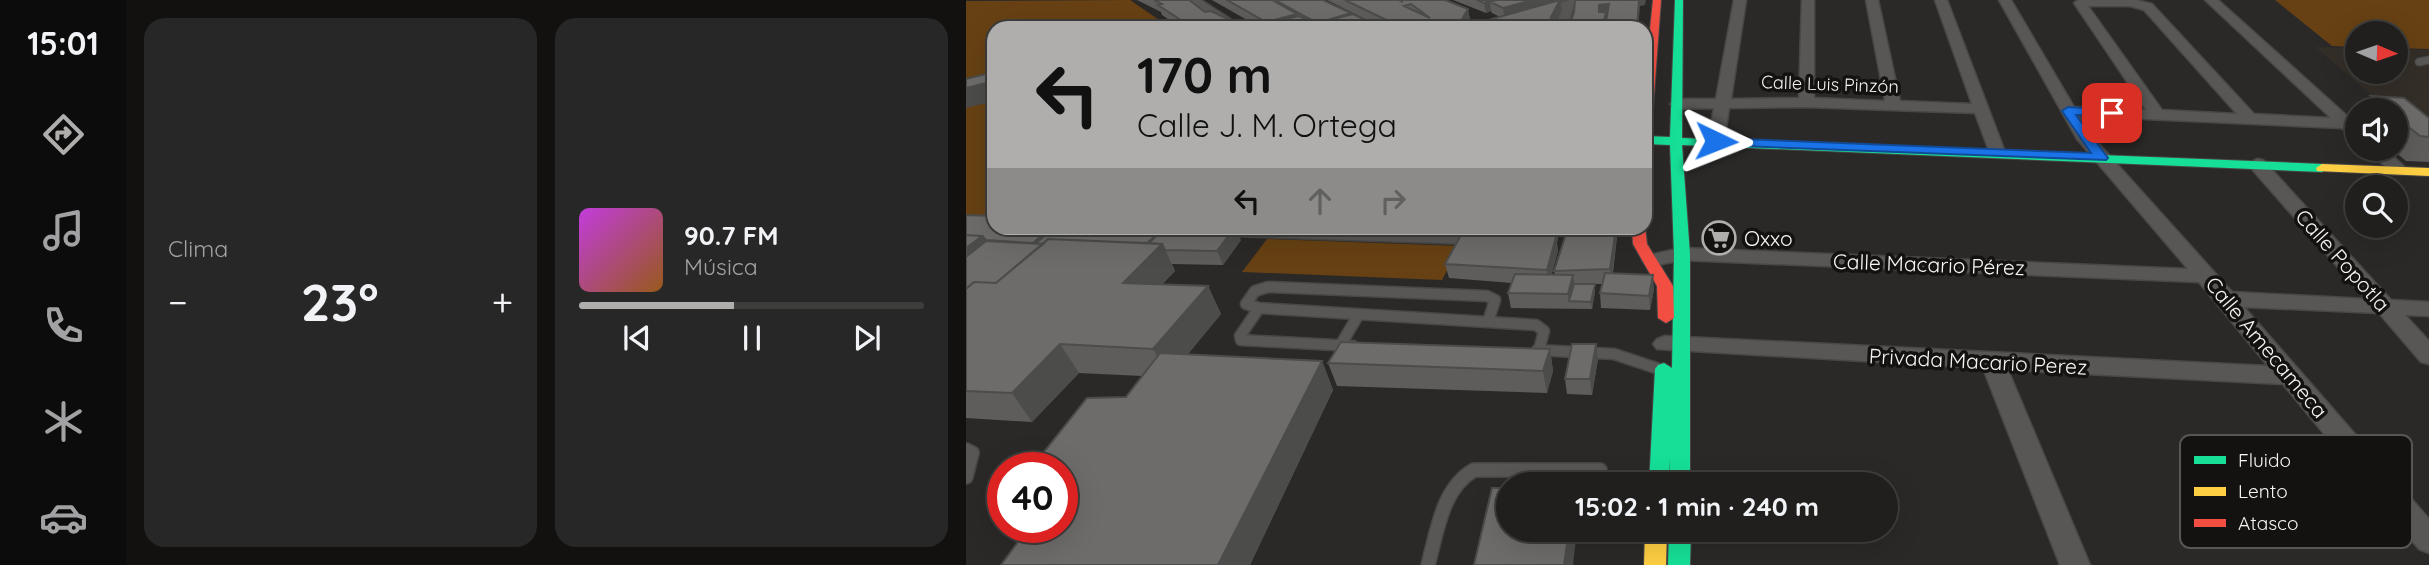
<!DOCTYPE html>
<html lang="es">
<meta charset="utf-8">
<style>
body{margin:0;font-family:Quicksand,sans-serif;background:#282727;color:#f1f3f6;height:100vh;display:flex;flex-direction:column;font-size:26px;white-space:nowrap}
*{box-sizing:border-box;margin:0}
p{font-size:23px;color:#a2a2a4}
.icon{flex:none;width:38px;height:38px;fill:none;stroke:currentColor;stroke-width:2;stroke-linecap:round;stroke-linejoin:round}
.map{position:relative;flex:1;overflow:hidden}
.drawer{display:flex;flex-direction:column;gap:18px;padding:18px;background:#121110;width:840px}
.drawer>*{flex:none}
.hud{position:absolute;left:21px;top:21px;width:665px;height:214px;border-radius:21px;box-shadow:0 7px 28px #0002,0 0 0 2px #3d3d3c;background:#afaeac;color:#111;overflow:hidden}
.needle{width:46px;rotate:92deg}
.tools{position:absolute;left:1379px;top:21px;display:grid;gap:14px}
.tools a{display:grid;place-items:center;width:63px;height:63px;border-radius:50%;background:#201f1e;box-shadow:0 7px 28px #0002,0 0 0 2px #3d3d3c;font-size:35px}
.speed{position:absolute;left:21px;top:452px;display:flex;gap:14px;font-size:35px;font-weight:700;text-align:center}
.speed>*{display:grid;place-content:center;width:91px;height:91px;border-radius:50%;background:#201f1e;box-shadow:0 7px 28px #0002,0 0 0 2px #3d3d3c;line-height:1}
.speed .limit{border:10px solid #d22;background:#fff;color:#111}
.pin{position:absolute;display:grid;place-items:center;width:60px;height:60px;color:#fff;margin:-30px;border-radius:14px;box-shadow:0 4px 10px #0006}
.me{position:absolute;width:77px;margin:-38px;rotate:92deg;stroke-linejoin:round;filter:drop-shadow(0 0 5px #0008)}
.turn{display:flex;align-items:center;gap:24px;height:147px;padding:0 35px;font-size:32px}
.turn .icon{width:91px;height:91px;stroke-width:2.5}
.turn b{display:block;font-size:49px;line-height:60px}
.lanes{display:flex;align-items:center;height:66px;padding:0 35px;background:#0003;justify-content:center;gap:35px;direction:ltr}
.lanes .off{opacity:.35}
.big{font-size:52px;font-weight:800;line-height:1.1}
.drawer .widget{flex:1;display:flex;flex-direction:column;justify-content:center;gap:10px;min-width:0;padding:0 24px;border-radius:21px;background:#282727}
.song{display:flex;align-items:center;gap:21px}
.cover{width:84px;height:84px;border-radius:10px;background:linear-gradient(135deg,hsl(290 70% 55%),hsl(30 70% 35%))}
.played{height:7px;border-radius:4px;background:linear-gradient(90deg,#afaeac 45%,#3d3d3c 45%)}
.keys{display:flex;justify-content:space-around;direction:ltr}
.heat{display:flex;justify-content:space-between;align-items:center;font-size:38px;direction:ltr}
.drawer .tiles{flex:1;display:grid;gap:18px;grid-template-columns:repeat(2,1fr)}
.trip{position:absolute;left:530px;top:472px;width:402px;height:70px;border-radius:35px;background:#201f1e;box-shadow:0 7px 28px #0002,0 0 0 2px #3d3d3c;font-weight:800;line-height:70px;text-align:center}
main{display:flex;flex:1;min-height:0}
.dock{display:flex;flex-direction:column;width:126px;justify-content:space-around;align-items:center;background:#0d0c0c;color:#a2a2a4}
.dock .icon{width:49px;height:49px}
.dock .on{color:#afaeac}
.dock b{font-size:32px;color:#f1f3f6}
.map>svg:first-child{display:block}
.built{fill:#342e28}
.green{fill:#674113}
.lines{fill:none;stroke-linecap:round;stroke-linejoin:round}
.lane-far2-casing{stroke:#484746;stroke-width:9}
.lane-far1-casing{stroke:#484746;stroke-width:13}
.lane-casing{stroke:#484746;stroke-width:16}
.street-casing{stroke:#484746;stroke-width:3}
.fast-casing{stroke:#484746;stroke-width:2}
.slow-casing{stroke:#484746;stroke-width:2}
.jam-casing{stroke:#484746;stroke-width:2}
.lane-far2{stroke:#585756;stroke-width:7}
.lane-far1{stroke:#585756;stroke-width:10}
.lane{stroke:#585756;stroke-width:13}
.street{fill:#585756;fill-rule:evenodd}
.fast{fill:#16e098;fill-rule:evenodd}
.slow{fill:#ffcf43;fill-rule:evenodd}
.jam{fill:#f24e42;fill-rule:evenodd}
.wall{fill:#5e5d5c}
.shaded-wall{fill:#4c4c4b}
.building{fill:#6d6c6b;stroke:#4c4c4b;stroke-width:2;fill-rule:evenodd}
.route{fill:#1a73e8;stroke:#114b97;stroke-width:2}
.labels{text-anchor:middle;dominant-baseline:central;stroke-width:7;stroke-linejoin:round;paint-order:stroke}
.far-street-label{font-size:18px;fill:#f6f5f3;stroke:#131211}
.poi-label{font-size:21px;fill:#f6f5f3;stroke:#131211;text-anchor:start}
.street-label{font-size:21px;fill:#f6f5f3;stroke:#131211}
.key{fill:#131211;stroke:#575655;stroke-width:2}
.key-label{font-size:19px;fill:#f6f5f3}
</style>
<main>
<nav class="dock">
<b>15:01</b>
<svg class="icon on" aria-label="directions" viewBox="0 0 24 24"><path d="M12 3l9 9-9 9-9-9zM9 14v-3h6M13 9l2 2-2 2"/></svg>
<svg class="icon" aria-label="music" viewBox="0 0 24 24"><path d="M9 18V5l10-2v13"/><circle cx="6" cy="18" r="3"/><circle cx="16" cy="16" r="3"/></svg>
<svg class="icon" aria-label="phone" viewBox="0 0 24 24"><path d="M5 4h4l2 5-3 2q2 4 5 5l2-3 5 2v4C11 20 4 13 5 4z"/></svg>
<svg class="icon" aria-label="climate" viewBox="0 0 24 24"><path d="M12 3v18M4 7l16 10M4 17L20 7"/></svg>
<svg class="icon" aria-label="car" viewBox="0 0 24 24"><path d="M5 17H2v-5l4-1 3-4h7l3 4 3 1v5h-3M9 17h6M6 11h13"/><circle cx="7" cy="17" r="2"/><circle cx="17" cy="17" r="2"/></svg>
</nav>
<section class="drawer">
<div class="tiles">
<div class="widget"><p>Clima</p>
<div class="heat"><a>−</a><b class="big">23°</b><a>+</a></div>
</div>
<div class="widget">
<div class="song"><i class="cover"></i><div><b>90.7 FM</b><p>Música</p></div></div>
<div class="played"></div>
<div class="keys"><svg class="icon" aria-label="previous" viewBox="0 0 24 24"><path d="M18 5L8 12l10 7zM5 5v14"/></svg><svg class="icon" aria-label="pause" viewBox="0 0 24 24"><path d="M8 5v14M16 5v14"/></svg><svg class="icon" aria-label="next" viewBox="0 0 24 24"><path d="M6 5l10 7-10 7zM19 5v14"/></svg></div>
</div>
</div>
</section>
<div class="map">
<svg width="1463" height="565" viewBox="0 0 1463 565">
<rect width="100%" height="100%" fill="#2a2928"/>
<path class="built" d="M1350,47l41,1v24h39v-23l33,1v96l-33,-36h-8z"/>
<path class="green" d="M164,0l41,28h-177v186l-28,10v-223z
M1309,0h154v49l-33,-1v-15h-39v14l-25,-1z
M301,239l193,7 -18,34 -200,-8z"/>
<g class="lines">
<defs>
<path id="lane-far2" d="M1453,62l10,-2"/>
<path id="lane-far1" d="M302,287l219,9 8,4 -7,22 -229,-14 -13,-4 9,-13z
M293,308l-19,28 1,4 112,6
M522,322l48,3 8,6 -5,19
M374,346l19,-32
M571,350l77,4 48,16"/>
<path id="lane" d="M0,450l6,3 -6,24
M462,565c9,-33 14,-77 46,-95h126"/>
<path id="street" d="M223,0h12l43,28c-19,0 -44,-11 -55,-28z
M598,0h20l-10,5 -7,23h-12l6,-19 -65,19h-19z
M768,0h12l-15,99 68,-1 3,-98h12v98l71,3 -19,-101h12l22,101 72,3 -37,-104h12l58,152 -2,4h-12l-16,-43 -169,-6 -77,1 -5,33 -2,3h-12l-2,-3 6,-33 -36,1 -8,-5 8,-5h38z
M1033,0h12l63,107 72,3 -72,-107 4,-3h58l16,4 102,110 77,4 -126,-118h13l137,123 2,3 -8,5 -8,-3 -262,-12 11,18 142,158 134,7 -115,-131 -3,-4 9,-5 6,1 128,140 38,2v14l-24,-1 24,26v23l-8,-2 -42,-49 -135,-6 185,212v34l-10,-4 -136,-165 -275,-14 82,195h-30l-77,-197 -326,-19 -4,-5 4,-5 8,-3 603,30 -69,-84 -517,-22 -30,6 -7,-2 -3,-4 3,-4 37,-8 506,21 -111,-130zM1122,6h42l14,4 93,104 -75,-4z
M1401,149h18l23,21 -3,4h-12z
M198,228h167l139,4 14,-4h21l-9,9 -26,7 -297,-10z"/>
<path id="fast" d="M709,0h8l-1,138 640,26 6,4 -6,4 -640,-27 8,109v231h-20v-27l-1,27h-20l6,-116 3,-4 6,-2 8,5 2,-114 -4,-109 -25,-1v-8l25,1z
M703,530h22l-1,35h-22z"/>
<path id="slow" d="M1356,164l107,4v8l-112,-5 -1,-3z
M679,530h22l-1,35h-22z"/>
<path id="jam" d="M687,0h8l-10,136 -6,4v-64z
M679,226l2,18 26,42 1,32 -8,5 -8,-5 -1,-32 -24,-42 -1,-16z"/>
</defs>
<use href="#lane-far2" class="lane-far2-casing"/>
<use href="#lane-far1" class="lane-far1-casing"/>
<use href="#lane" class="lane-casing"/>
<use href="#street" class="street-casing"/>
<use href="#fast" class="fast-casing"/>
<use href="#slow" class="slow-casing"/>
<use href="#jam" class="jam-casing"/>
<use href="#lane-far2" class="lane-far2"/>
<use href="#lane-far1" class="lane-far1"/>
<use href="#lane" class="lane"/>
<use href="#street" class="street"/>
<use href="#fast" class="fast"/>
<use href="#slow" class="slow"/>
<use href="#jam" class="jam"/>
</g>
<path class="wall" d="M171,0h53l15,12 39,16h-63l-19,-13 -1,-3z
M246,0h111l59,28h-121z
M361,0h118l23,9 2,11 -5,8h-82z
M487,0h118l-10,3 1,8 -10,17 -52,-11 -8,-4 -1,-2 -5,2z
M1405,96l58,22v44l-23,-1 -14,-12h4v-39h-33z
M0,215l275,25 -18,25 -51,-1 3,7 -13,13 46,2 13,28 -33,40 134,7 11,29 -83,175h-249l24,-32 -6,-6h43l64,-130 16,-21 -63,-3 -47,49 -66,-4z
M422,228h41l-1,2 -38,-1z
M468,228h50l-49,3z
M594,228l-3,15 1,8 -7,24h4l-1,-4 64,-43 -5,45 41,16 -4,21 -49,-2 -1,-15 2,-9h-7v8l-3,17 -81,-1 -3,-15 4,-10 -63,-5 -4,-14 61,-30v-4z
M584,349l3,22 -6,22 -210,-7 -9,-23z
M632,359l-6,36 -25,-1 -2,-15z"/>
<path class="shaded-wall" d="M526,0h25l-27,2 1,9 -5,2 -2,-10z
M567,0h22v5l-50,14 -2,-11z
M592,0h13l-10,3 1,8 -10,17h-4l3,-11 8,-14z
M673,0h7l-1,5 -5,1 -2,22h-1z
M643,4l-3,24h-4l-3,-5v-18z
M502,9l2,11 -5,8h-17z
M331,14l4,11 -33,-2 2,5h-2l-2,-6z
M28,81v20l-28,7v-20z
M84,228h18l-14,18 -21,-3z
M268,228h2l5,12 -18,25 -6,-14z
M589,228h5l-3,15 -2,-14z
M650,228h2l-7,56 -1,-15z
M192,234l17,37 -37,39 -15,-27 17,-34z
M16,236l18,26 -34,25v-39z
M590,237l2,14 -9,34 -2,-15z
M607,275l2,15 -6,11 -1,-7z
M687,275l1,14 -4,21 -1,-14z
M629,284v8l-3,17 -1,-7z
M242,286l13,28 -52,63 -16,-28z
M94,344l19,29 -47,49 -20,-29z
M630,344l2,15 -6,36 -2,-16z
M584,349l3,22 -6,22 -4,-22z
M356,361l11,29 -83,175h-32z
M603,530h8l-4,35h-9z"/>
<path class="building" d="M188,0h35l16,12 6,-1 32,15 -4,1 3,1h-49l-35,-23 4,-1z
M261,0h45l25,14 -31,8z
M309,0h48l28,13 -30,9 32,-8 29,14h-56z
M379,0h54l4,2 -4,-2h46l23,9 -9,15 -12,1 11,1 -1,2h-54zM445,4l19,14 -26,-12z
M511,0h15l-8,3z
M531,0h36l-30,8 -13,-6z
M594,0l-9,17 -3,11h-36l2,-8 -4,8h-28l6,-8z
M609,0h64l-2,28h-32l4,-24 -10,1v7h7l-4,16h-33l5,-16z
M333,16l24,12h-46l-9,-5z
M28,72v9l-28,7v-9z
M1405,96l33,2 25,20v19l-9,-1 -24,-19v-7h-8z
M0,215l28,1v12h56l-17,15 -47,-3 -4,-4 -16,-1z
M89,228h179l-17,23 -52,-1 -3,-6 -13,-1 9,-9 -11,9 -99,-4 -5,5 -7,-1z
M540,228h49v1l-49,1z
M602,228h48l-6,41 -56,2z
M585,234l5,3 -9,33 -102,-6 16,-29z
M0,235l16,1 -16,12z
M82,239l114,5 -39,39 85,3 -55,63 -93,-5 -48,49 -46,-2v-102l8,-7 22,1z
M20,241l57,3 -47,39 -22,-1 -6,5h-2v-30z
M639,273l48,2 -4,21 -49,-3z
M549,274l58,1 -5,19 -60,-1z
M608,284h21l-4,18 -22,-1z
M375,342l209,7 -7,22 -215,-8z
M606,344h24l-6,35h-25z
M194,353l162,8 -104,204h-217l28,-38h33v-60h-30l55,-69 39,-1z
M526,488h16v42h61l-5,35h-90z"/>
<path class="route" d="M1102,107l48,3 2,3 -6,3 -36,-1 32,43 -2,2 -390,-15 -7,-4 7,-3 375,15 -29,-42z"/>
<defs>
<symbol id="supermarket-ring" viewBox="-11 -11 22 22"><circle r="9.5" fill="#131211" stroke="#afaeac" stroke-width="1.5"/><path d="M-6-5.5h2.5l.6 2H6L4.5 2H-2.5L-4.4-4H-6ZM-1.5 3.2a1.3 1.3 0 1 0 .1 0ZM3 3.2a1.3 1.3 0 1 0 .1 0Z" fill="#afaeac"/></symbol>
</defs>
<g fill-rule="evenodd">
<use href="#supermarket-ring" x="734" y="219" width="38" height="38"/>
</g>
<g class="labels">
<g class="far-street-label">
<text transform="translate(864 84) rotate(2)">Calle Luis Pinzón</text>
</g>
<g class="poi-label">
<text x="778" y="238">Oxxo</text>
</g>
<g class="street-label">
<text transform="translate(1377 260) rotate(48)">Calle Popotla</text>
<text transform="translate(963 264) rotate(2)">Calle Macario Pérez</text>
<text transform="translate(1301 347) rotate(50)">Calle Amecameca</text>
<text transform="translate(1012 361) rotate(3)">Privada Macario Perez</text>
</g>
</g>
<rect x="1214" y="435" width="232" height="113" rx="10" class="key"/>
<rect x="1228" y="456" width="32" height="8" fill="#16e098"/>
<rect x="1228" y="487" width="32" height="9" fill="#ffcf43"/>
<rect x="1228" y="519" width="32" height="8" fill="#f24e42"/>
<g class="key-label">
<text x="1272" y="467">Fluido</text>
<text x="1272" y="498">Lento</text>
<text x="1272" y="530">Atasco</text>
</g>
</svg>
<div class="tools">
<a><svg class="needle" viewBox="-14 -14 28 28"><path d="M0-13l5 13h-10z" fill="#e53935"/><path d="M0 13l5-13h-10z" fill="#a2a2a4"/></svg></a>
<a><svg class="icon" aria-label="sound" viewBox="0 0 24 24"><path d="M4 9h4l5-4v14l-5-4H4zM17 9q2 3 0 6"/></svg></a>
<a><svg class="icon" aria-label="search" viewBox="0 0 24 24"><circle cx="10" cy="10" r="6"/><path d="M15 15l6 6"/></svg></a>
</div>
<div class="speed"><div class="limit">40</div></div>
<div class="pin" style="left:1146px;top:113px;background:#d93025"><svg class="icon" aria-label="arrive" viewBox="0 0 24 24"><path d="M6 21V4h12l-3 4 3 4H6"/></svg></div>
<svg class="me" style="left:750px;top:141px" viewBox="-20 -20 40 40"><path d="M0-17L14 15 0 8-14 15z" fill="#1a73e8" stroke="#fff" stroke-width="4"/></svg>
<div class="trip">15:02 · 1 min · 240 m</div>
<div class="hud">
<div class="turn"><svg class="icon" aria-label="left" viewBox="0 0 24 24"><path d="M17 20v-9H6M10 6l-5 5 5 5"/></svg><div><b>170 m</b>Calle J. M. Ortega</div></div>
<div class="lanes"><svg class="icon" aria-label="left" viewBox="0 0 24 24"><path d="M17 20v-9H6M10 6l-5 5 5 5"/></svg><svg class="icon off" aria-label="ahead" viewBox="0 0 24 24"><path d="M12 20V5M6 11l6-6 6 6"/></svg><svg class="icon off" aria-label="right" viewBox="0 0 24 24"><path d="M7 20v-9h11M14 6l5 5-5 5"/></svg></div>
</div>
</div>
</main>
